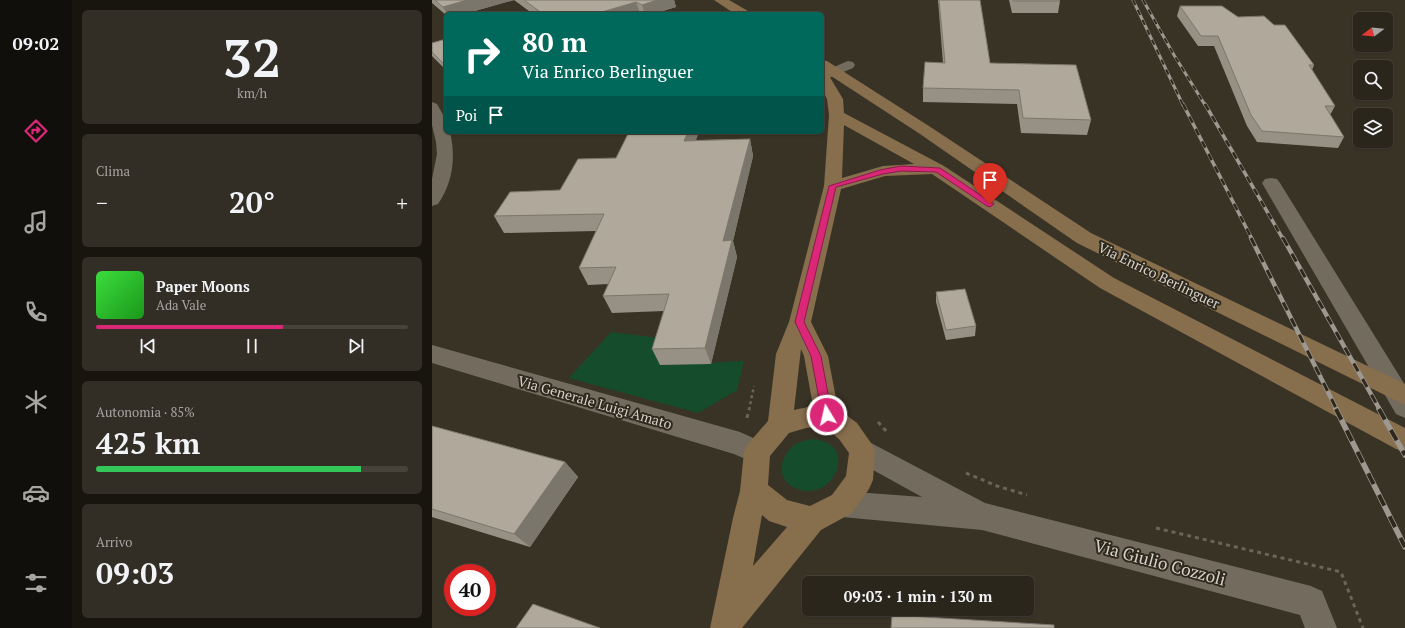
<!DOCTYPE html>
<html lang="it">
<meta charset="utf-8">
<style>
body{margin:0;font-family:"PT Serif",serif;background:#332e25;color:#f1f3f6;height:100vh;display:flex;flex-direction:column;font-size:15px;white-space:nowrap}
*{box-sizing:border-box;margin:0}
p{font-size:13px;color:#a6a5a3}
.icon{flex:none;width:22px;height:22px;fill:none;stroke:currentColor;stroke-width:2;stroke-linecap:round;stroke-linejoin:round}
.map{position:relative;flex:1;overflow:hidden}
.side{display:flex;flex-direction:column;gap:10px;padding:10px;background:#18150f;width:360px}
.side>*{flex:none}
.top-card{position:absolute;left:12px;top:12px;width:380px;height:122px;border-radius:6px;box-shadow:0 1px 3px #0004,0 0 0 1px #47433b;background:#00695c;color:#fff;overflow:hidden}
.needle{width:26px;rotate:254deg}
.tools{position:absolute;left:921px;top:12px;display:grid;gap:8px}
.tools a{display:grid;place-items:center;width:40px;height:40px;border-radius:6px;background:#2b261c;box-shadow:0 1px 3px #0004,0 0 0 1px #47433b;font-size:20px}
.speed{position:absolute;left:12px;top:564px;display:flex;gap:8px;font-size:20px;font-weight:700;text-align:center}
.speed>*{display:grid;place-content:center;width:52px;height:52px;border-radius:50%;background:#2b261c;box-shadow:0 1px 3px #0004,0 0 0 1px #47433b;line-height:1}
.speed .limit{border:6px solid #d22;background:#fff;color:#111}
.pin{position:absolute;display:grid;place-items:center;width:34px;height:34px;color:#fff;margin:-41px -17px;border-radius:50% 50% 50% 0;rotate:-45deg;box-shadow:0 0 4px #0007}
.pin .icon{rotate:45deg}
.me{position:absolute;width:44px;margin:-22px;rotate:351deg;stroke-linejoin:round;filter:drop-shadow(0 0 3px #0008)}
.turn{display:flex;align-items:center;gap:14px;height:84px;padding:0 12px;font-size:18px}
.turn .icon{width:52px;height:52px;stroke-width:2.5}
.turn b{display:block;font-size:28px;line-height:34px}
.then{display:flex;align-items:center;height:38px;padding:0 12px;background:#0003;gap:8px;font-size:15px}
.big{font-size:30px;font-weight:700;line-height:1.1}
.side .tile{flex:1;display:flex;flex-direction:column;justify-content:center;gap:6px;min-width:0;padding:0 14px;border-radius:6px;background:#332e25}
.side .dial{align-items:center;gap:0}
.dial b{font-size:52px;line-height:1}
.song{display:flex;align-items:center;gap:12px}
.cover{width:48px;height:48px;border-radius:6px;background:linear-gradient(135deg,hsl(120 70% 55%),hsl(120 70% 35%))}
.played{height:4px;border-radius:2px;background:linear-gradient(90deg,#db2777 60%,#47433b 60%)}
.keys{display:flex;justify-content:space-around;direction:ltr}
.heat{display:flex;justify-content:space-between;align-items:center;font-size:22px;direction:ltr}
.charge{height:6px;border-radius:3px;background:linear-gradient(90deg,#34c759 85%,#47433b 0)}
.trip{position:absolute;left:370px;top:576px;width:232px;height:40px;border-radius:6px;background:#2b261c;box-shadow:0 1px 3px #0004,0 0 0 1px #47433b;font-weight:700;line-height:40px;text-align:center}
main{display:flex;flex:1;min-height:0}
.menu{display:flex;flex-direction:column;width:72px;justify-content:space-around;align-items:center;background:#110f0b;color:#a6a5a3}
.menu .icon{width:28px;height:28px}
.menu .selected{color:#db2777}
.menu b{font-size:18px;color:#f1f3f6}
.map>svg:first-child{display:block}
.green{fill:#144c2c}
.lines{fill:none;stroke-linecap:round;stroke-linejoin:round}
.path-far1{stroke:#6a6459;stroke-width:2.5;stroke-dasharray:3 3;stroke-linecap:butt}
.path{stroke:#6a6459;stroke-width:3;stroke-dasharray:4 4;stroke-linecap:butt}
.street{fill:#736c5e;fill-rule:evenodd}
.secondary{fill:#876e4d;fill-rule:evenodd}
.rail-far3-casing{stroke:#9e9990;stroke-width:3}
.rail-far2-casing{stroke:#9e9990;stroke-width:3.5}
.rail-far1-casing{stroke:#9e9990;stroke-width:4.5}
.rail-casing{stroke:#9e9990;stroke-width:5.5}
.rail-far3{stroke:#2f291d;stroke-width:2;stroke-dasharray:5.5;stroke-linecap:butt}
.rail-far2{stroke:#2f291d;stroke-width:2.5;stroke-dasharray:7;stroke-linecap:butt}
.rail-far1{stroke:#2f291d;stroke-width:3;stroke-dasharray:9;stroke-linecap:butt}
.rail{stroke:#2f291d;stroke-width:4;stroke-dasharray:12;stroke-linecap:butt}
.wall{fill:#979084}
.shaded-wall{fill:#7b766c}
.building{fill:#b0a89a;stroke:#7b766c}
.route{fill:#db2777;stroke:#8e194d}
.labels{text-anchor:middle;dominant-baseline:central;stroke-width:4;stroke-linejoin:round;paint-order:stroke}
.street-label{font-size:14px;fill:#d5d1ca;stroke:#2f291d}
.near-street-label{font-size:17px;fill:#d5d1ca;stroke:#2f291d}
</style>
<main>
<nav class="menu">
<b>09:02</b>
<svg class="icon selected" aria-label="directions" viewBox="0 0 24 24"><path d="M12 3l9 9-9 9-9-9zM9 14v-3h6M13 9l2 2-2 2"/></svg>
<svg class="icon" aria-label="music" viewBox="0 0 24 24"><path d="M9 18V5l10-2v13"/><circle cx="6" cy="18" r="3"/><circle cx="16" cy="16" r="3"/></svg>
<svg class="icon" aria-label="phone" viewBox="0 0 24 24"><path d="M5 4h4l2 5-3 2q2 4 5 5l2-3 5 2v4C11 20 4 13 5 4z"/></svg>
<svg class="icon" aria-label="climate" viewBox="0 0 24 24"><path d="M12 3v18M4 7l16 10M4 17L20 7"/></svg>
<svg class="icon" aria-label="car" viewBox="0 0 24 24"><path d="M5 17H2v-5l4-1 3-4h7l3 4 3 1v5h-3M9 17h6M6 11h13"/><circle cx="7" cy="17" r="2"/><circle cx="17" cy="17" r="2"/></svg>
<svg class="icon" aria-label="filters" viewBox="0 0 24 24"><path d="M4 7h16M4 17h16"/><circle cx="9" cy="7" r="2"/><circle cx="15" cy="17" r="2"/></svg>
</nav>
<section class="side">
<div class="tile dial"><b>32</b><p>km/h</p></div>
<div class="tile"><p>Clima</p>
<div class="heat"><a>−</a><b class="big">20°</b><a>+</a></div>
</div>
<div class="tile">
<div class="song"><i class="cover"></i><div><b>Paper Moons</b><p>Ada Vale</p></div></div>
<div class="played"></div>
<div class="keys"><svg class="icon" aria-label="previous" viewBox="0 0 24 24"><path d="M18 5L8 12l10 7zM5 5v14"/></svg><svg class="icon" aria-label="pause" viewBox="0 0 24 24"><path d="M8 5v14M16 5v14"/></svg><svg class="icon" aria-label="next" viewBox="0 0 24 24"><path d="M6 5l10 7-10 7zM19 5v14"/></svg></div>
</div>
<div class="tile"><p>Autonomia · 85%</p><b class="big">425 km</b><div class="charge"></div></div>
<div class="tile"><p>Arrivo</p><b class="big">09:03</b></div>
</section>
<div class="map">
<svg width="973" height="628" viewBox="0 0 973 628">
<rect width="100%" height="100%" fill="#393326"/>
<path class="green" d="M179,332l57,7 -7,26 83,-4 -7,29 -39,23 -129,-35z
M378,439c53,1 23,69 -17,48 -17,-9 -13,-30 0,-41 5,-4 11,-5 17,-7z"/>
<g class="lines">
<path class="path-far1" d="M317,410l5,-24"/>
<path class="path" d="M315,418l2,-9
M446,422l10,11
M534,473l31,13 30,9
M724,528l185,44 22,56"/>
<path class="street" d="M416,61l5,1 2,3 -2,3 -31,13v-9z
M0,102l5,2 9,16v12h4c6,25 3,51 -12,72l-6,2v-27l5,-25 -1,-12 -4,-17z
M839,178l6,1 3,4 125,202v33l-9,-4 -134,-231 3,-4z
M0,345l308,87 26,12 4,8 -4,8 -9,4 -23,-10 -302,-91z
M430,439l9,4 114,60 326,83 11,5 15,37h-32l-5,-13 -318,-85 -140,-13 -10,-4 -4,-9 4,-9 10,-4 80,6 -69,-38 -4,-8 4,-8z"/>
<path class="secondary" d="M282,0h15l19,11 2,3h-15z
M390,60l5,1 105,67 159,105 314,151v21l-328,-162 -157,-109 -92,-60 15,25 1,14 100,53 170,112 291,150v24l-9,-3 -296,-161 -168,-114 -47,2 -44,13 -30,133 17,34 10,53 19,14 14,20 4,8 -2,29 -4,9 -17,24 -31,17 -79,98h-32l23,-110 7,-27 4,-39 4,-8 20,-23 8,-67 13,-32 35,-136 5,-71 -2,-16 -5,-10v-17l4,1 -4,-3zM412,125l70,39 -31,2 -41,12zM369,349l3,7 9,50 -19,4zM391,426l16,13 10,14 -3,23 -14,19 -22,11 -23,-6 -19,-15 2,-29 19,-23 17,-5zM330,515l7,6 18,6 -34,39z"/>
<defs>
<path id="rail-far3" d="M701,0l50,105
M711,0l31,55 31,50"/>
<path id="rail-far2" d="M751,104l69,135
M773,104l78,135"/>
<path id="rail-far1" d="M819,238l86,172
M851,238l97,172"/>
<path id="rail" d="M904,409l69,138
M947,409l26,46"/>
</defs>
<use href="#rail-far3" class="rail-far3-casing"/>
<use href="#rail-far2" class="rail-far2-casing"/>
<use href="#rail-far1" class="rail-far1-casing"/>
<use href="#rail" class="rail-casing"/>
<use href="#rail-far3" class="rail-far3"/>
<use href="#rail-far2" class="rail-far2"/>
<use href="#rail-far1" class="rail-far1"/>
<use href="#rail" class="rail"/>
</g>
<path class="wall" d="M0,0h242l2,7 -23,7h-12l-1,-1 -3,1h-104l-19,-14 -50,14h-18v1l-14,-12z
M506,0h42l10,63 101,57 -4,15 -66,-2 -4,-29 -94,-2v-14l20,-25z
M577,0h50l1,1 -2,12h-46z
M748,6l58,11 76,48 -2,5 23,36 -5,9 14,22 -6,11 -81,-6 -10,-16 -33,-80h-16l-21,-30z
M14,39v31l-14,-14v-13z
M318,139l3,17 -20,85 4,16 -26,107 -51,1 -8,-16 12,-38 -52,2 -9,-17 6,-12 -21,1 -9,-17 17,-37 -92,2 -10,-17 66,-26 56,-32 80,-18z
M504,292l40,34 -1,10 -29,4 -10,-38z
M0,426l133,36 13,15 -48,70 -98,-30z"/>
<path class="shaded-wall" d="M35,0h47l-50,14h-17l-4,-7z
M225,0h17l2,7 -23,7h-8l-3,-9z
M204,2l4,11 -3,1h-42z
M256,132h11l-9,25 -6,-16z
M318,139l3,17 -20,85 4,16 -26,107 -6,-16 18,-107z
M133,462l13,15 -48,70 -16,-13z"/>
<path class="building" d="M3,0h32l-24,7z
M92,0h133l-15,5 -6,-3 -41,12h-52z
M507,0h41l10,63 86,2 15,55 -68,-2 -4,-28 -96,-2 2,-26 20,1z
M581,0h46l1,1h-47z
M748,6h42l16,11 26,-1 10,9h11l29,40h-5l26,41h-10l19,31 -82,-6 -11,-16 -33,-79h-17z
M14,39v27l-14,-14v-9z
M197,132h59l-4,9 66,-2 -27,102 9,-1 -27,108 -53,1 17,-55 -66,2 13,-29 -37,1 25,-54 -110,2 16,-24 50,-2 18,-31 38,-1z
M533,289l11,37 -30,4 -10,-38z
M0,426l133,36 -51,72 -82,-25z
M101,604l67,24h-84z
M460,615l162,10v3h-163z"/>
<path class="route" d="M469,166l39,2 54,36 -4,3 -3,-1 -51,-34 -35,-1 -18,3 -47,13 -32,135 17,34 11,59 -1,4 -4,1 -4,-1 -1,-4 -11,-59 -16,-34 34,-136 51,-16z"/>
<g class="labels">
<g class="street-label">
<text transform="translate(727 275) rotate(26)">Via Enrico Berlinguer</text>
<text transform="translate(163 402) rotate(16)">Via Generale Luigi Amato</text>
</g>
<g class="near-street-label">
<text transform="translate(728 562) rotate(15)">Via Giulio Cozzoli</text>
</g>
</g>
</svg>
<div class="tools">
<a><svg class="needle" viewBox="-14 -14 28 28"><path d="M0-13l5 13h-10z" fill="#e53935"/><path d="M0 13l5-13h-10z" fill="#a6a5a3"/></svg></a>
<a><svg class="icon" aria-label="search" viewBox="0 0 24 24"><circle cx="10" cy="10" r="6"/><path d="M15 15l6 6"/></svg></a>
<a><svg class="icon" aria-label="layers" viewBox="0 0 24 24"><path d="M12 4l9 5-9 5-9-5zM3 14l9 5 9-5"/></svg></a>
</div>
<div class="speed"><div class="limit">40</div></div>
<div class="pin" style="left:558px;top:204px;background:#d93025"><svg class="icon" aria-label="arrive" viewBox="0 0 24 24"><path d="M6 21V4h12l-3 4 3 4H6"/></svg></div>
<svg class="me" style="left:395px;top:415px" viewBox="-20 -20 40 40"><circle r="17" fill="#db2777" stroke="#fff" stroke-width="3"/><path d="M0-11L8 9 0 5-8 9z" fill="#fff"/></svg>
<div class="trip">09:03 · 1 min · 130 m</div>
<div class="top-card">
<div class="turn"><svg class="icon" aria-label="right" viewBox="0 0 24 24"><path d="M7 20v-9h11M14 6l5 5-5 5"/></svg><div><b>80 m</b>Via Enrico Berlinguer</div></div>
<div class="then">Poi<svg class="icon" aria-label="arrive" viewBox="0 0 24 24"><path d="M6 21V4h12l-3 4 3 4H6"/></svg></div>
</div>
</div>
</main>
